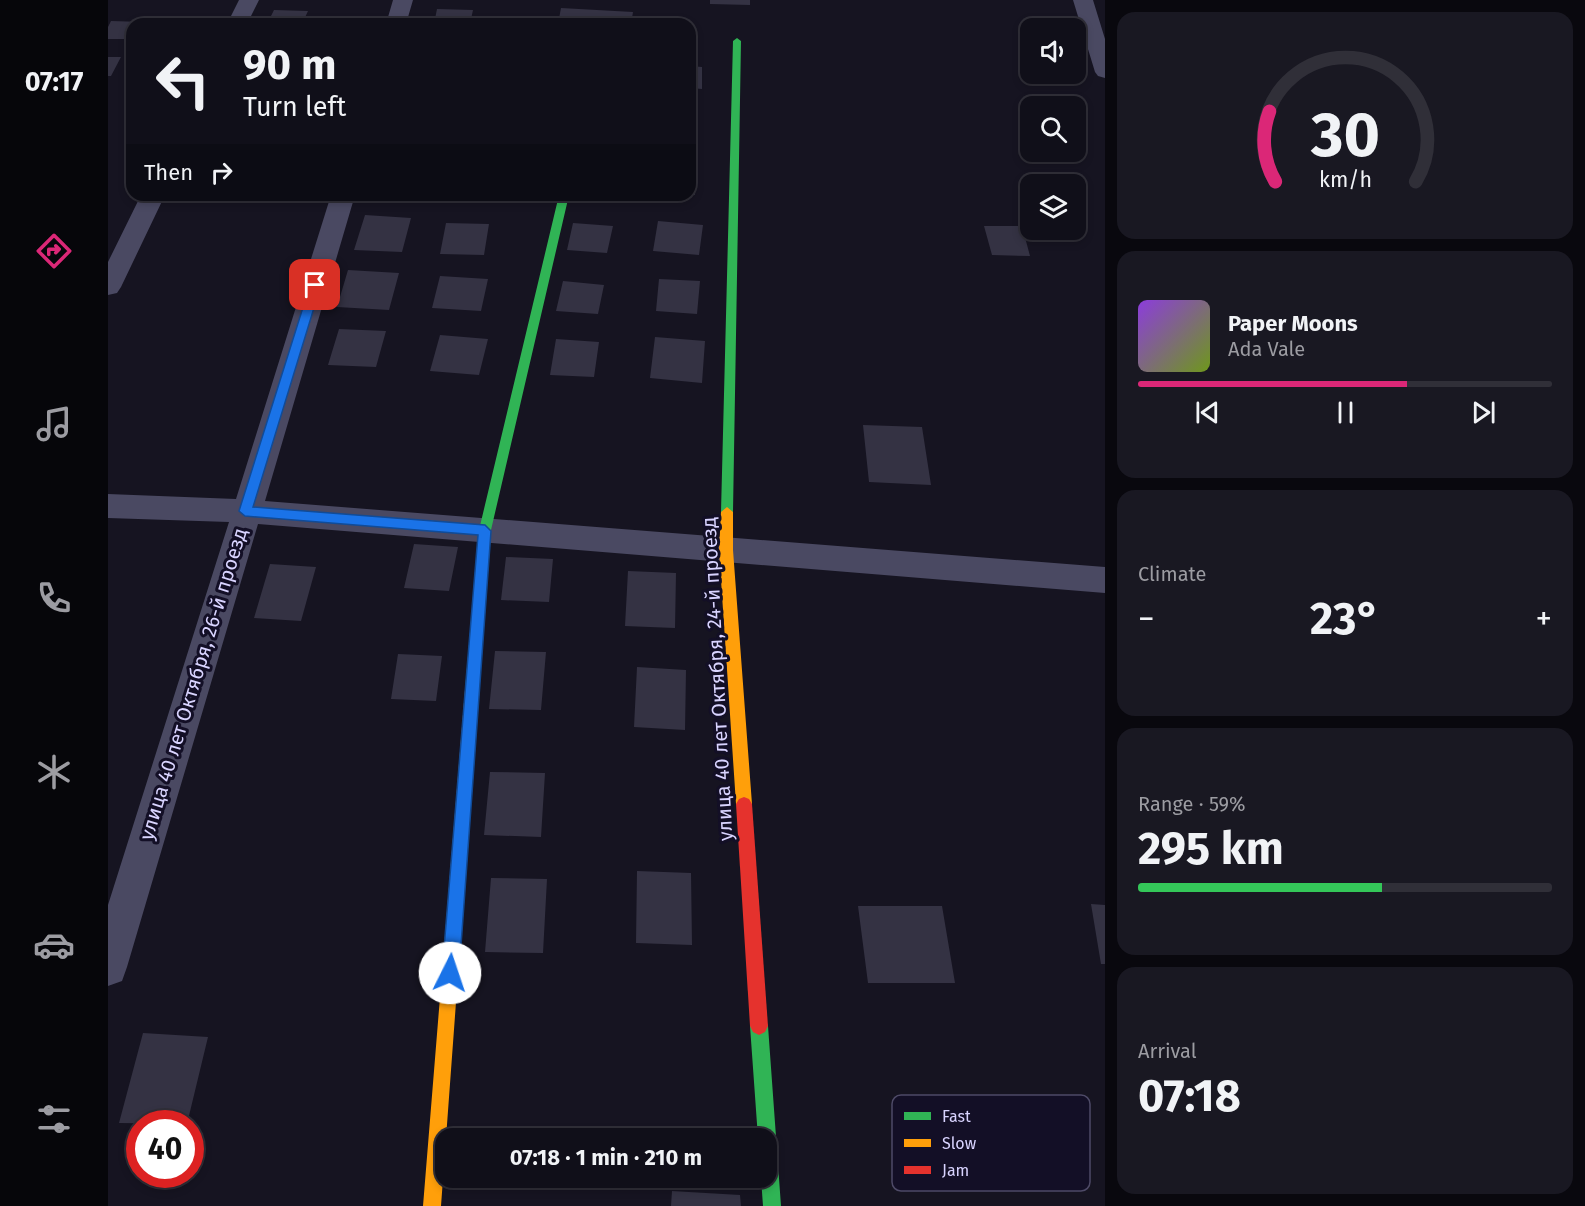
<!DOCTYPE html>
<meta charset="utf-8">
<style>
body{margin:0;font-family:"Fira Sans",sans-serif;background:#191822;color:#f1f3f6;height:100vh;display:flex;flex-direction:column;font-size:22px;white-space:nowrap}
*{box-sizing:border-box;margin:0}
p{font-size:20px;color:#9c9ca2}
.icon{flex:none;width:33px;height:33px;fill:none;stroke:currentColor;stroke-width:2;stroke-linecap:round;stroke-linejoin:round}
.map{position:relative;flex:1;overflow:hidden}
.panel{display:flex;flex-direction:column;gap:12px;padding:12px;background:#09080e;width:480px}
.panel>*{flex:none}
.hud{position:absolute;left:18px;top:18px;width:570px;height:183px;border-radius:18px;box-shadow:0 3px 9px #0003,0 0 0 2px #302f38;background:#100f19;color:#f1f3f6;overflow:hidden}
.controls{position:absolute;left:912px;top:18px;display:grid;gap:12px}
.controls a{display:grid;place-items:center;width:66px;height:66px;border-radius:12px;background:#100f19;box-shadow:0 3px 9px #0003,0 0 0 2px #302f38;font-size:30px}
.speed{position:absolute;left:18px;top:1110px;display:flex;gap:12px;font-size:30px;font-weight:700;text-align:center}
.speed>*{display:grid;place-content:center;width:78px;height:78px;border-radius:50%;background:#100f19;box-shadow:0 3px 9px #0003,0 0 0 2px #302f38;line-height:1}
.speed .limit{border:9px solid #d22;background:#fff;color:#111}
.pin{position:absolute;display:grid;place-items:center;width:51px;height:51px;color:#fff;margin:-26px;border-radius:12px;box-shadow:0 3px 9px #0006}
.me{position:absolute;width:66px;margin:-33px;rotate:4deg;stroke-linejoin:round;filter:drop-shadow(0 0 4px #0008)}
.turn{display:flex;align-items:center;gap:21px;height:126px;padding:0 18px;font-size:27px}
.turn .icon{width:78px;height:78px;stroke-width:2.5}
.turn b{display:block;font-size:42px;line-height:51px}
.then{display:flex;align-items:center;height:57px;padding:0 18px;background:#0003;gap:12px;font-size:22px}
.big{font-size:45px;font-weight:700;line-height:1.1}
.panel .widget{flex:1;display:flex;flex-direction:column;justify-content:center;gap:9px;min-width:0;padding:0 21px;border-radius:18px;background:#191822}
.panel .dial{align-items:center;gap:0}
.dial svg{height:156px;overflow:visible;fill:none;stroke:#302f38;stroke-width:7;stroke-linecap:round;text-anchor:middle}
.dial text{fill:#f1f3f6;stroke:none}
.song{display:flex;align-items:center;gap:18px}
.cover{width:72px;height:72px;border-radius:9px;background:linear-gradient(135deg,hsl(270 70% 55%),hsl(80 70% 35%))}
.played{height:6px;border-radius:3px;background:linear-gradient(90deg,#db2777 65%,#302f38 65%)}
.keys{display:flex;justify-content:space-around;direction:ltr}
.heat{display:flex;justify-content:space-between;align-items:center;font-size:33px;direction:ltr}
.charge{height:9px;border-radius:4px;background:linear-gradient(90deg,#34c759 59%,#302f38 0)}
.trip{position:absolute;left:327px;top:1128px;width:342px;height:60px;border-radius:18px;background:#100f19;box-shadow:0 3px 9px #0003,0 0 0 2px #302f38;font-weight:700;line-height:60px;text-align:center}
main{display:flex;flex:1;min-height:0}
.menu{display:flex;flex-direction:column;width:108px;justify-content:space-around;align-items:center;background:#06060a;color:#9c9ca2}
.menu .icon{width:42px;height:42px}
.menu .current{color:#db2777}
.menu b{font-size:27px;color:#f1f3f6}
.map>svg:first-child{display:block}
.building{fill:#343243}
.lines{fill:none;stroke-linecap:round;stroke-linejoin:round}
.street{fill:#4a4962;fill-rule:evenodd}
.fast{fill:#30b455;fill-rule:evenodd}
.slow{fill:#ff9f0a;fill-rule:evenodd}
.jam{fill:#e5322d;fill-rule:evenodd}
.route{fill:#1a73e8;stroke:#114b97;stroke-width:1.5}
.labels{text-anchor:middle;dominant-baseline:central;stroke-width:6;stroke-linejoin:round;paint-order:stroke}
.street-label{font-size:20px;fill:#d9d4ff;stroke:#130f26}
.key{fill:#130f26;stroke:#4e4a67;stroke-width:1.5}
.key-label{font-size:16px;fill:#d9d4ff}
</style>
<main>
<nav class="menu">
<b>07:17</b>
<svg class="icon current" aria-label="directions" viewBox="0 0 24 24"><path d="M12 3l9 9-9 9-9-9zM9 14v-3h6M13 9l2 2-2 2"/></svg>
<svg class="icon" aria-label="music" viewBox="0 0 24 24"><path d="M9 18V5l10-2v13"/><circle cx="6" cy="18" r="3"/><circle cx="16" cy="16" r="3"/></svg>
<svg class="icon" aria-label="phone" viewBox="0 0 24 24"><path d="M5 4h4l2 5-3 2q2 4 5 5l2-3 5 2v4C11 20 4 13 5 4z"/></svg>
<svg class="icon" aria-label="climate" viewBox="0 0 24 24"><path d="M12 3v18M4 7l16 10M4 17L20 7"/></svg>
<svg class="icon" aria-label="car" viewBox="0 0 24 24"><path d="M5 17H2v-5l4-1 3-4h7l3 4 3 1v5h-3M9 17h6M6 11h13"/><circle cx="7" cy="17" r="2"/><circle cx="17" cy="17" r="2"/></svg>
<svg class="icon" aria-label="filters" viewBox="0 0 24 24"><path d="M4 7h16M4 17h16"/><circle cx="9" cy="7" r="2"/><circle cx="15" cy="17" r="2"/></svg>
</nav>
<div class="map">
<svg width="997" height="1206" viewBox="0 0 997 1206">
<rect width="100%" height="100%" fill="#161421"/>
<path class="building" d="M602,0h40v5l-40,-1z
M453,8l72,4 -2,12h-73z
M329,9l36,1 -3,14h-36z
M166,10l34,1 -6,13h-35z
M3,21l33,1 -2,2h-10v15h-24v-12z
M0,57h13l-10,19h-3z
M582,66l12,1v22l-12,-1z
M582,114h4v28h-4z
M582,164h7l-2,31 -5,-1z
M470,195h38l-1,5 -37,-2z
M257,215l46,3 -9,34 -48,-2z
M550,221l45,4 -4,30 -46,-4z
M338,223l43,1 -5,31 -44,-1z
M465,223l40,3 -6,27 -40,-3z
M876,226h38l8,30 -38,-1z
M240,270l51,3 -10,37 -52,-3z
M332,276l48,3 -7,32 -49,-3z
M551,279l41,2 -3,33 -41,-3z
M455,281l41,4 -6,29 -42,-3z
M231,329l47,2 -10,36 -48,-2z
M332,335l48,4 -9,36 -49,-4z
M547,337l50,4 -3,42 -52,-5z
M448,339l43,3 -5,35 -44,-2z
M755,425l59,2 9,58 -62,-3z
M306,544l44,3 -9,44 -45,-3z
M398,557l47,2 -4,43 -48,-2z
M162,564l46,3 -15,54 -47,-3z
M520,571l48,2 -1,55 -50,-2z
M387,651l51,1 -5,58 -52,-1z
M290,654l44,2 -6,45 -45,-2z
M529,667l49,3 -1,60 -51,-3z
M382,772l55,1 -4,64 -57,-2z
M529,871l54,2 1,72 -56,-2z
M383,878l56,1 -4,74 -58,-1z
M983,904l14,1v59h-4z
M750,906h84l13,77h-87z
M35,1033l65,4 -21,87 -68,-1z
M564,1191l68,4 1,11h-70z"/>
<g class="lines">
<path class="street" d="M131,0h20l-12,24h-20z
M285,0h20l-7,24h-20z
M965,0h20l12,39v39l-7,-2 -3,-4z
M33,195h24l-44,92 -4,6 -9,2v-33z
M223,195h24l-90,306 840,66v26l-847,-69 -131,443 -5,14 -14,5v-81l121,-383 -121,-4v-24l128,5z"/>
<path class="fast" d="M629,38l4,3 -8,471 -6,5 -6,-5 12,-471z
M451,195h10l-78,335 -12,160 -2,4 -5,2 -5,-2 -2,-4 14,-160z
M651,1017l6,3 3,6 13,180h-18l-2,-28h5v-40h-8l-8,-112 3,-6z"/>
<path class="slow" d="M619,507l6,5v38l19,254 -3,5 -5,2 -5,-2 -3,-5 -17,-254 2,-38z
M364,684l5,2 2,4 -38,516h-18l42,-516 2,-4z"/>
<path class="jam" d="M636,797l5,2 3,5 16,222 -3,6 -6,3 -6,-3 -3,-6 -14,-222 3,-5z"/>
</g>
<path class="route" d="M207,282l6,3 -68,222 232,18 6,6 -32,442 -3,6 -6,2 -6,-2 -2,-6 36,-438 -233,-19 -6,-5 71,-226z"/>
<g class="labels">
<g class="street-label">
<text transform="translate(609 679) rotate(-93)">улица 40 лет Октября, 24-й проезд</text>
<text transform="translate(85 684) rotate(-73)">улица 40 лет Октября, 26-й проезд</text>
</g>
</g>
<rect x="784" y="1095" width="198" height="96" rx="9" class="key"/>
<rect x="796" y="1112" width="27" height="8" fill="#30b455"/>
<rect x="796" y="1139" width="27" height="8" fill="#ff9f0a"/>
<rect x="796" y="1166" width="27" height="8" fill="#e5322d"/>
<g class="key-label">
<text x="834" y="1122">Fast</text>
<text x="834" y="1149">Slow</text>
<text x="834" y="1176">Jam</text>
</g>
</svg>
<div class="controls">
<a><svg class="icon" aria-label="sound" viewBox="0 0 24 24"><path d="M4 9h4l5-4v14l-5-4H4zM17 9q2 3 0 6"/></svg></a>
<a><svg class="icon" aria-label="search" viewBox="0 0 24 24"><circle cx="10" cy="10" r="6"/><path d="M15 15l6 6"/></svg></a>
<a><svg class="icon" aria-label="layers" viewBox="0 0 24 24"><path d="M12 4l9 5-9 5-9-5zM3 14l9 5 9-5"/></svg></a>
</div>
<div class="speed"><div class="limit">40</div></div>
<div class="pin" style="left:207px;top:285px;background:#d93025"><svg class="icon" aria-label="arrive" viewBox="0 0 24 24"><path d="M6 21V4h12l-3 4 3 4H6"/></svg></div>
<svg class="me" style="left:342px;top:973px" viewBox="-20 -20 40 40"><circle r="19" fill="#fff"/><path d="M0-13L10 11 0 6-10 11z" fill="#1a73e8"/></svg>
<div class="trip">07:18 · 1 min · 210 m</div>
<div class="hud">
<div class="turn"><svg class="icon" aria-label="left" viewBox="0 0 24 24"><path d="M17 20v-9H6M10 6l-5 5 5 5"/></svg><div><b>90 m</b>Turn left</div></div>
<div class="then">Then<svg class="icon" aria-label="right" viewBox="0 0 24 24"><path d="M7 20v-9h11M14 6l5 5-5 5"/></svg></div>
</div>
</div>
<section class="panel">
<div class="widget dial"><svg viewBox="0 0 100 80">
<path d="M14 69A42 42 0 1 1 86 69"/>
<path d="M14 69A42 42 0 0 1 11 33" stroke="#db2777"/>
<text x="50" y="56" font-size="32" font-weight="700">30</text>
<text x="50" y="72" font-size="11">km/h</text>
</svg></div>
<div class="widget">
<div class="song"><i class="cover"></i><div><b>Paper Moons</b><p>Ada Vale</p></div></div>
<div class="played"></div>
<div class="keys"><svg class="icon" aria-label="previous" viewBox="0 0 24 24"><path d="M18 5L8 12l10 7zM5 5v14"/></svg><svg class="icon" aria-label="pause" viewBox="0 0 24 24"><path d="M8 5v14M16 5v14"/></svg><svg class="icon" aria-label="next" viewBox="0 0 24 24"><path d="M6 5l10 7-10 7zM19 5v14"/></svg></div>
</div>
<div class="widget"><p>Climate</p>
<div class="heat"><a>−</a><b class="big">23°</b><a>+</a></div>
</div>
<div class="widget"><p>Range · 59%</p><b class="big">295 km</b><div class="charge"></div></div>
<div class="widget"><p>Arrival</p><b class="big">07:18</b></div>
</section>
</main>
